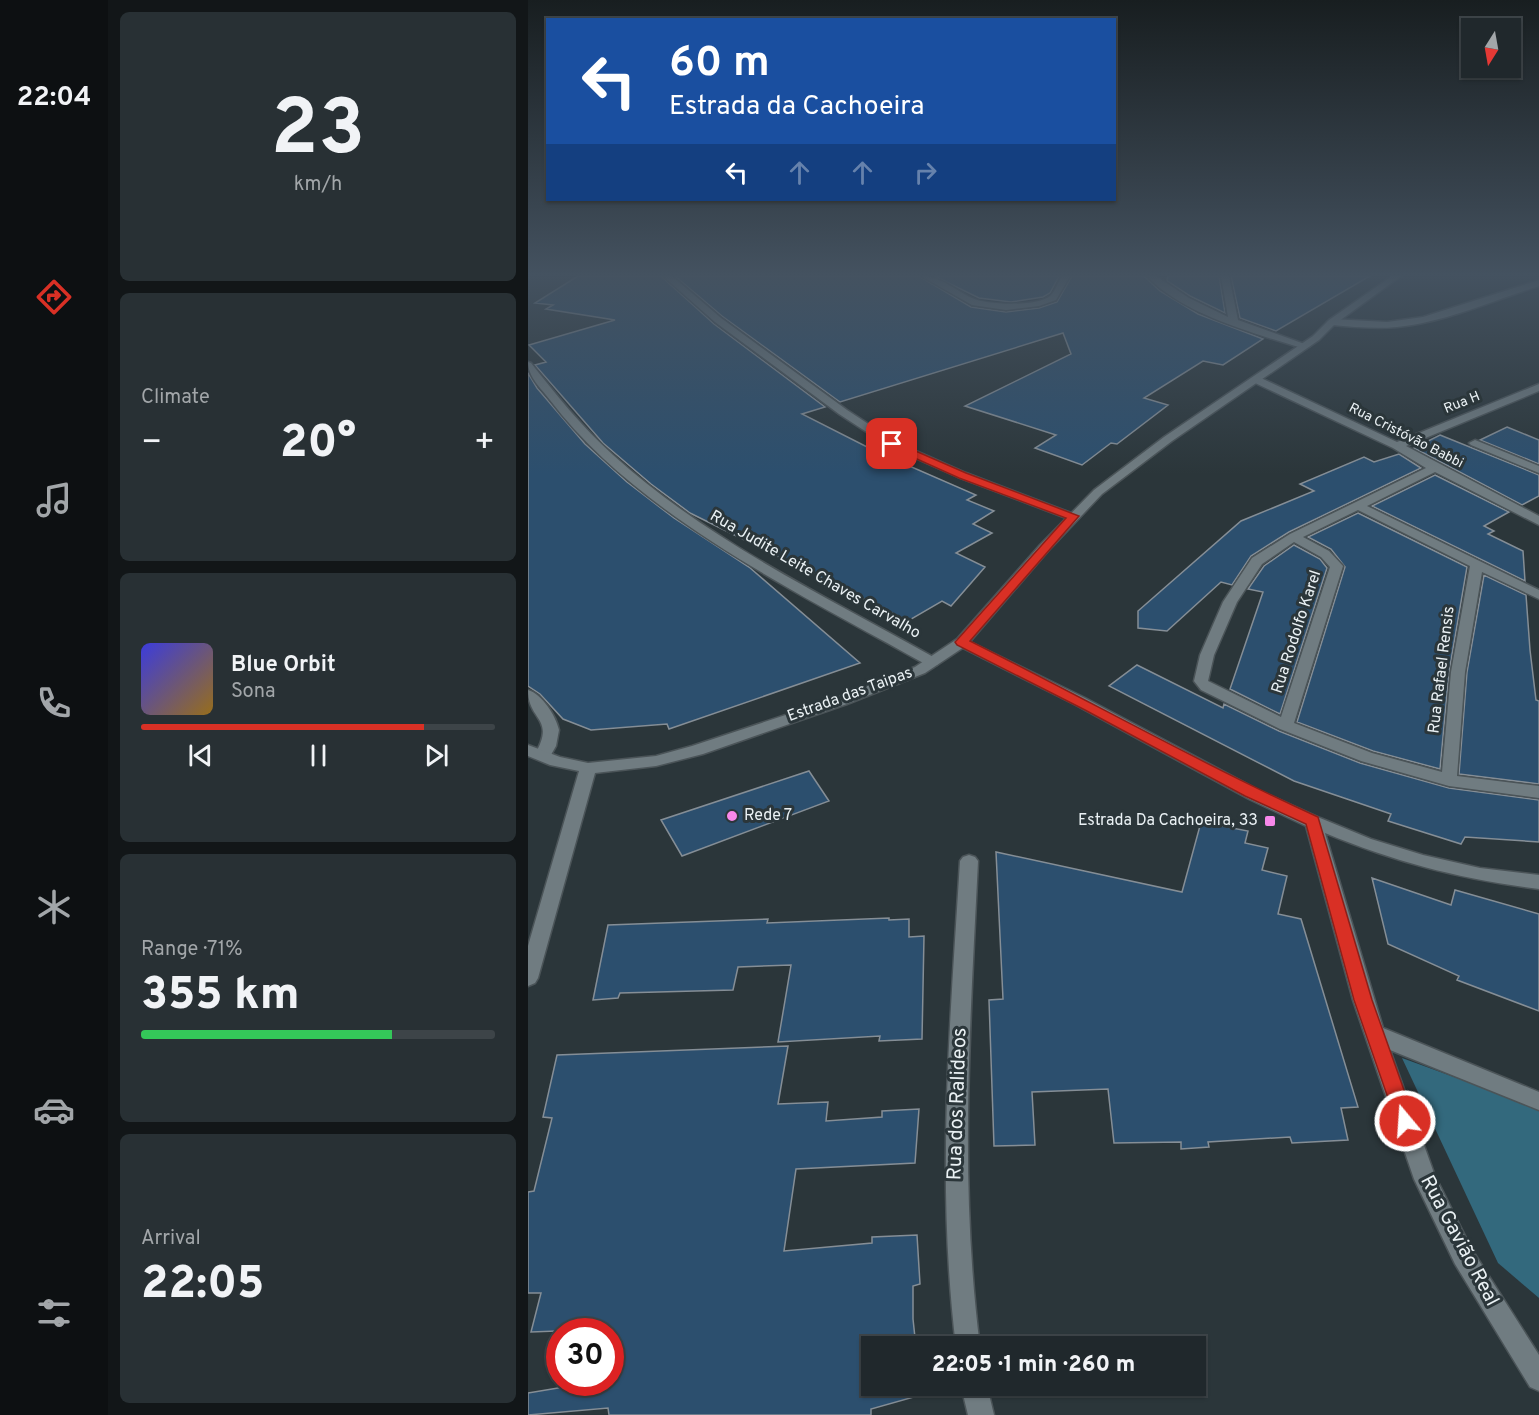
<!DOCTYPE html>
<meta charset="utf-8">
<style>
body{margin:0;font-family:Overpass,sans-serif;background:#283034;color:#f1f3f6;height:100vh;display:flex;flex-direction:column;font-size:22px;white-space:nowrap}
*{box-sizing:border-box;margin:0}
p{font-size:20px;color:#a2a6a9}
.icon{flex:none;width:33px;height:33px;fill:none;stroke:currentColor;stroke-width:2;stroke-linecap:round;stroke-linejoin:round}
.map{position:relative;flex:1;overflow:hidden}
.details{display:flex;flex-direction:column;gap:12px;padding:12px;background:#121618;width:420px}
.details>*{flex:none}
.top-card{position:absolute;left:18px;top:18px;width:570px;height:183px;border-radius:0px;box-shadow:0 2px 4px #0004,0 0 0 2px #3d4448;background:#1a4fa0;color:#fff;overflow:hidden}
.needle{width:39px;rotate:191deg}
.controls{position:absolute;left:933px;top:18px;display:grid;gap:12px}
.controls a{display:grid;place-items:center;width:60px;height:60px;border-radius:0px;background:#20282c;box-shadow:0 2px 4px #0004,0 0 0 2px #3d4448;font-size:30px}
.speed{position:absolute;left:18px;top:1318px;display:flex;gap:12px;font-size:30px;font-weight:700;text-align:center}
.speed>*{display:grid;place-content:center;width:78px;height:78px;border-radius:50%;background:#20282c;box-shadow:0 2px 4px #0004,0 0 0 2px #3d4448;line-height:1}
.speed .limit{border:9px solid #d22;background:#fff;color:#111}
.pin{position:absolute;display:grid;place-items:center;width:51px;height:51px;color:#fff;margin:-26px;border-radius:12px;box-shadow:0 3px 9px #0006}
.me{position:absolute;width:66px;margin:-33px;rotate:342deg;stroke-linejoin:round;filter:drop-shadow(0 0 4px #0008)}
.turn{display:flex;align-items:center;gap:21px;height:126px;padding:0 24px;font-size:27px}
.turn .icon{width:78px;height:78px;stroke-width:2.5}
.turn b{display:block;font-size:42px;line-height:51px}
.lanes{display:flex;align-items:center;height:57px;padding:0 24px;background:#0003;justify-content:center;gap:30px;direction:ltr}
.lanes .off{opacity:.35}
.big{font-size:45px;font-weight:800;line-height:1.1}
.details .widget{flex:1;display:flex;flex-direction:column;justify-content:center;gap:9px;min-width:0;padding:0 21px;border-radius:9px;background:#283034}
.details .dial{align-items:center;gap:0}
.dial b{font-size:78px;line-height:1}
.song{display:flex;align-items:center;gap:18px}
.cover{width:72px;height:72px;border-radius:9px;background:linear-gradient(135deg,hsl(240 70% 55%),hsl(40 70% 35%))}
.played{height:6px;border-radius:3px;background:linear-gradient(90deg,#d93025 80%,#3d4448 80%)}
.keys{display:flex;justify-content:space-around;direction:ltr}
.heat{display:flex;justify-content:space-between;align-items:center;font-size:33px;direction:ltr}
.charge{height:9px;border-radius:4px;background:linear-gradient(90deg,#34c759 71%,#3d4448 0)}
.trip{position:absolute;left:333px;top:1336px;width:345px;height:60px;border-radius:0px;background:#20282c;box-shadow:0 2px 4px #0004,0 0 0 2px #3d4448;font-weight:800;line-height:60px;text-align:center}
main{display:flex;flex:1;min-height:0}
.tab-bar{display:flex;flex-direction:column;width:108px;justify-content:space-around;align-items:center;background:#0d1012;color:#a2a6a9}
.tab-bar .icon{width:42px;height:42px}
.tab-bar .current{color:#d93025}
.tab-bar b{font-size:27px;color:#f1f3f6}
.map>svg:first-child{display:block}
.forest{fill:#33697d}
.building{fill:#2c4f6e;stroke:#858e96;stroke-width:1.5}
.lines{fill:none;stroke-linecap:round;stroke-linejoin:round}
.street-casing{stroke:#4b5458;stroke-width:3}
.secondary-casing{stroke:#4b5458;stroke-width:3}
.street{fill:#707c81;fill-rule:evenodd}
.secondary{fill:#707c81;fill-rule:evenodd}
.route{fill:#d93025;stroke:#8d1f18;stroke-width:1.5}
.poi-dot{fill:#f888ea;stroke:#2b363a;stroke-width:2}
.labels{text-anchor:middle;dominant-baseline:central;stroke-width:6;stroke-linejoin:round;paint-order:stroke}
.far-street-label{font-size:14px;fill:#eaf1f4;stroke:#2b363a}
.street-label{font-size:16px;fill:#eaf1f4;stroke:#2b363a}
.poi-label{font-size:16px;fill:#eaf1f4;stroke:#2b363a;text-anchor:start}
.near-street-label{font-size:20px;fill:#eaf1f4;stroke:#2b363a}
</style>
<main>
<nav class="tab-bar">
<b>22:04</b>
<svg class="icon current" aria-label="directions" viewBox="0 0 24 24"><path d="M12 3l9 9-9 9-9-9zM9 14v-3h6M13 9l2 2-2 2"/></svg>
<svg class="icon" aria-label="music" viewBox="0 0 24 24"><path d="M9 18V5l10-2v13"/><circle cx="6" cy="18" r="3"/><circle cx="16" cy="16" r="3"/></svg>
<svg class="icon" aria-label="phone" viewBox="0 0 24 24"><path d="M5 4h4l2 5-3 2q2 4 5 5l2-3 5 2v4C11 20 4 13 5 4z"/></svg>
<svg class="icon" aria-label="climate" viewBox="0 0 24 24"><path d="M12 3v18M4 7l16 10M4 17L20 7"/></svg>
<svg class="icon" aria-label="car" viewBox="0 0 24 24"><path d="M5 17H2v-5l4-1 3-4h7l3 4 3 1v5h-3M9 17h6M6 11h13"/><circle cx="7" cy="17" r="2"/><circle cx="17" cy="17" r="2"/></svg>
<svg class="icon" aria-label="filters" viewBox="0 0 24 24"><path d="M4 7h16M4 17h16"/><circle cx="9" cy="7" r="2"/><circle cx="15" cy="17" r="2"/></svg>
</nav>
<section class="details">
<div class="widget dial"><b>23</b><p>km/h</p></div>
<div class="widget"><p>Climate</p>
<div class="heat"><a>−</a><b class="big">20°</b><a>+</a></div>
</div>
<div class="widget">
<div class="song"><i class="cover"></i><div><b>Blue Orbit</b><p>Sona</p></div></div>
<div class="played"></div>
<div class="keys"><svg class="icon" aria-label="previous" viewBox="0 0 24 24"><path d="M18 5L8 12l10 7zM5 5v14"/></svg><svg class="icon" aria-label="pause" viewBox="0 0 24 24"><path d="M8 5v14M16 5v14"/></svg><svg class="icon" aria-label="next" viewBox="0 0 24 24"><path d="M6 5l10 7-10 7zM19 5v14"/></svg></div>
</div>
<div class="widget"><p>Range · 71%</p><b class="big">355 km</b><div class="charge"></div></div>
<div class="widget"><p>Arrival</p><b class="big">22:05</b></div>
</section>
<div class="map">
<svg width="1011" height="1415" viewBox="0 0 1011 1415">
<rect width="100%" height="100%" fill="#2b363a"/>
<path class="forest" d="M874,1058l137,50v190l-41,-35z"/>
<path class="building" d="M50,276h83l53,48 111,83 -23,7 73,37 101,44 -9,5 27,11 -21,13 19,9 -36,20 29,14 -34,39 -9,-5 -34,20 -218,-108 -39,-29 -48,-41 -68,-78 11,-3 -17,-17 86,-25 -69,-11 7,-4 -18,-2z
M147,276h244l52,31 35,5 33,-4 18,-6 15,-26h64l9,1 15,14 38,23 65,25 -40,26 -20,-4 -59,37 24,7 -51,39 -6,-1 -29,22 -47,-17 21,-13 -91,-29 106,-52 -8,-21 -223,69 -118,-86z
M406,276h125l-9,17 -7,4 -32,5 -32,-4z
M640,276h51l6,37 -35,-17 -23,-15z
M703,276h139l-94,55 -36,-13z
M0,373l9,15 48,56 42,38 47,36 75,49 111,96 -191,66 -2,-5 -76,6 -28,-11 -23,-25 -12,-8z
M979,427l32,13v24l-59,-24z
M912,435l99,40v21l-17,9 -108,-57z
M871,454l22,14 -132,64 -38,24 -19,29 -11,-3 -54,49 -29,-3v-17l103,-90 73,-30 -14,-7 64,-27 10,5z
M907,475l74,37 -25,14 10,5 -6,3 35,17 2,30 -153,-75z
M830,513l109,54 -18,105 -9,97 -67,-18 -76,-29 48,-155 -14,-18 -23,-12z
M766,545l26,14 7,9 -47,146 -50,-25 33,-97 -15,-3 16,-23z
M956,575l42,20 4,55 6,50 3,1v83l-80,-10 8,-102z
M609,665l86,43 1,-4 55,27 81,32 89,25 90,12v42l-74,-5 -4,7 -73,-23 3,-7 -97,-33 -185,-95z
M281,771l20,30 -147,55 -21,-36z
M673,822l47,9 -3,12 23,5 -6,22 25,6 -9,38 23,5 57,188 -17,1 7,32 -56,3 -2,-6 -82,5 1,5 -28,2v-7l-67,1 -6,-54 -76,3 3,53 -41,1 -5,-146 14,-1 -7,-147 186,40z
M844,878l79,27 4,-15 84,24v97l-82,-31 2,-4 -71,-32z
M361,918v2l20,-1v18l15,-1 -2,103 -43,2 1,-5 -102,6 13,-77 -53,2 -5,23 -113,3 -2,5 -25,2 15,-75 160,-6 -1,4z
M260,1046l-10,58 50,-2 -2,19 56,-4v-6l37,-2 -4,54 -119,6 -12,82 88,-8v-6l45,-2 3,49 -7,2v33l3,28h-44v39h48l1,9 -50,14v6h-262l-1,-7 -80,7v-22l60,-10h22v-54l-79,3 10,-39h-13v-101l6,-1 18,-73 -9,-1 14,-62z"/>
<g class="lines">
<defs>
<path id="street" d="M135,276h9l49,42 126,92 49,32 70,31 113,43 -2,3h-8l-111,-42 -70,-31 -49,-32 -124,-92z
M393,276c19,0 34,14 51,22 14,7 65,9 78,-2 5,-4 8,-14 12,-20h8l-14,24 -17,6 -33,4 -34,-5z
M619,276h9l33,22 39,19 -7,-41h8l9,44 72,26 -8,2c-49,-15 -120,-34 -155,-72z
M1011,280v6c-47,15 -93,36 -142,41 -22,2 -44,0 -65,-2l-5,-3 5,-3 55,3 36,-5z
M0,362l3,1c26,33 51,64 82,92 95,86 214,142 324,204l2,3 -2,3h-10c-126,-71 -288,-148 -377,-265 -9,-12 -22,-23 -22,-38z
M725,378h8l136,64 142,-58v7l-133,55 133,70v9l-104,-53 -68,34 172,84v9l-57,-27 -17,100 -8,104 82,10v12l-90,-12 -88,-25 -81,-32 -79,-39 -7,-9 6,-26 23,-53 29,-44 38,-24 136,-66 -33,-20 -140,-66zM830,510l112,56 -19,106 -9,100 -70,-19 -78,-30 49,-157 -14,-15 -26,-14zM766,542l27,15 9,10 -49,150 -73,-36 6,-26 23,-53 25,-38z
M947,440l64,26v7l-68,-28 -2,-2z
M434,638l123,60 175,93 60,27 51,21 52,16 57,13 59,7v14c-78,-10 -141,-26 -214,-56l58,195 156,64v18l-149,-60 45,126 36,72 68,107v36l-9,-4 -75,-123 -41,-85 -61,-179 -47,-174 -57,-27 -175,-95 -117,-59 -2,-3z
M0,690c14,4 28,26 31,40l-3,16 -8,14 -6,1 -8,-5c23,-39 -6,-34 -6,-66z
M441,855l6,2 3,4c-8,165 -19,321 2,486h-24c-20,-166 -6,-321 4,-486l3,-4z
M433,1386h26l7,29h-26z"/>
<path id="secondary" d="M864,276h9l-66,48 -16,16 -147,101 -70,53 -54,57 -81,94 -42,28 -78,31 -144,50 -47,12 -61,7 -57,205 -3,5 -7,3v-40l51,-175 -29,-6 -22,-9v-11l32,12 28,6 68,-7 36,-10 145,-48 78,-31 42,-28 83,-94 54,-55 70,-53 149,-101 16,-16z"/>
</defs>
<use href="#street" class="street-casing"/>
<use href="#secondary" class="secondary-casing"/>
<use href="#street" class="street"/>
<use href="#secondary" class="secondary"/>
</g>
<linearGradient id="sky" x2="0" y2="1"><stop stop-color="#181e20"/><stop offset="0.58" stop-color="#445260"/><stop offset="1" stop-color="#445260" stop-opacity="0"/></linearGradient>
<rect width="1011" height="474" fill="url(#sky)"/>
<path class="route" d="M360,442h7l71,31 113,43 -109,125c116,58 230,122 348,176l54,183 43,121 -3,6 -7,3 -6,-3 -3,-6 -42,-121 -48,-176 -61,-28 -160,-86 -128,-65 -2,-3 2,-2 109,-122 -107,-40 -71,-32z"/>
<g class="poi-dot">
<circle cx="204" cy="816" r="6"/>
<rect x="736" y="815" width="12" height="12" rx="3"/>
</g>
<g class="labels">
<g class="far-street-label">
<text transform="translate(934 403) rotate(-22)">Rua H</text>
<text transform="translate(878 436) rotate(27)">Rua Cristóvão Babbi</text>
</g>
<g class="street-label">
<text transform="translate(287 575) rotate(30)">Rua Judite Leite Chaves Carvalho</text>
<text transform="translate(769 632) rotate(-72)">Rua Rodolfo Karel</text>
<text transform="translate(914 670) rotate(-83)">Rua Rafael Rensis</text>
<text transform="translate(322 695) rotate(-20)">Estrada das Taipas</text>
</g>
<g class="poi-label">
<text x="216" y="816">Rede 7</text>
<text x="730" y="821" text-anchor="end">Estrada Da Cachoeira, 33</text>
</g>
<g class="near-street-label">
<text transform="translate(430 1104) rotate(-88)">Rua dos Ralideos</text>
<text transform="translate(931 1241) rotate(62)">Rua Gavião Real</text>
</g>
</g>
</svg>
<div class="controls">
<a><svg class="needle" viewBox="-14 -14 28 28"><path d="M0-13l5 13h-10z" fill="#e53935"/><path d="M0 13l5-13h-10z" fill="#a2a6a9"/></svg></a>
</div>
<div class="speed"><div class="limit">30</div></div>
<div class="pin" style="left:364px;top:444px;background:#d93025"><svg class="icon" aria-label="arrive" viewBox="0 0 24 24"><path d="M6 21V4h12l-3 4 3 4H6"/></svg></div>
<svg class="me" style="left:877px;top:1121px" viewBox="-20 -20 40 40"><circle r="17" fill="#d93025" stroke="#fff" stroke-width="3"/><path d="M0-11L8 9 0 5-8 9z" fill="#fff"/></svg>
<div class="trip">22:05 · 1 min · 260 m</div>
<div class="top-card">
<div class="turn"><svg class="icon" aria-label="left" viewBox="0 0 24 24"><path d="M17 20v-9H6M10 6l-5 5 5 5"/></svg><div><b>60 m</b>Estrada da Cachoeira</div></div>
<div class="lanes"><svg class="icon" aria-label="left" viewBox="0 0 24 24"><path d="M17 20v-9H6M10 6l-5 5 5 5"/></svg><svg class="icon off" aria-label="ahead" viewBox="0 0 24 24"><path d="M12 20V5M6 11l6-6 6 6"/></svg><svg class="icon off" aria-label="ahead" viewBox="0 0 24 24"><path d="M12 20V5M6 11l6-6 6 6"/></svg><svg class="icon off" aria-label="right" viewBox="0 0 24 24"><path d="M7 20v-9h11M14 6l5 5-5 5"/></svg></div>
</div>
</div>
</main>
